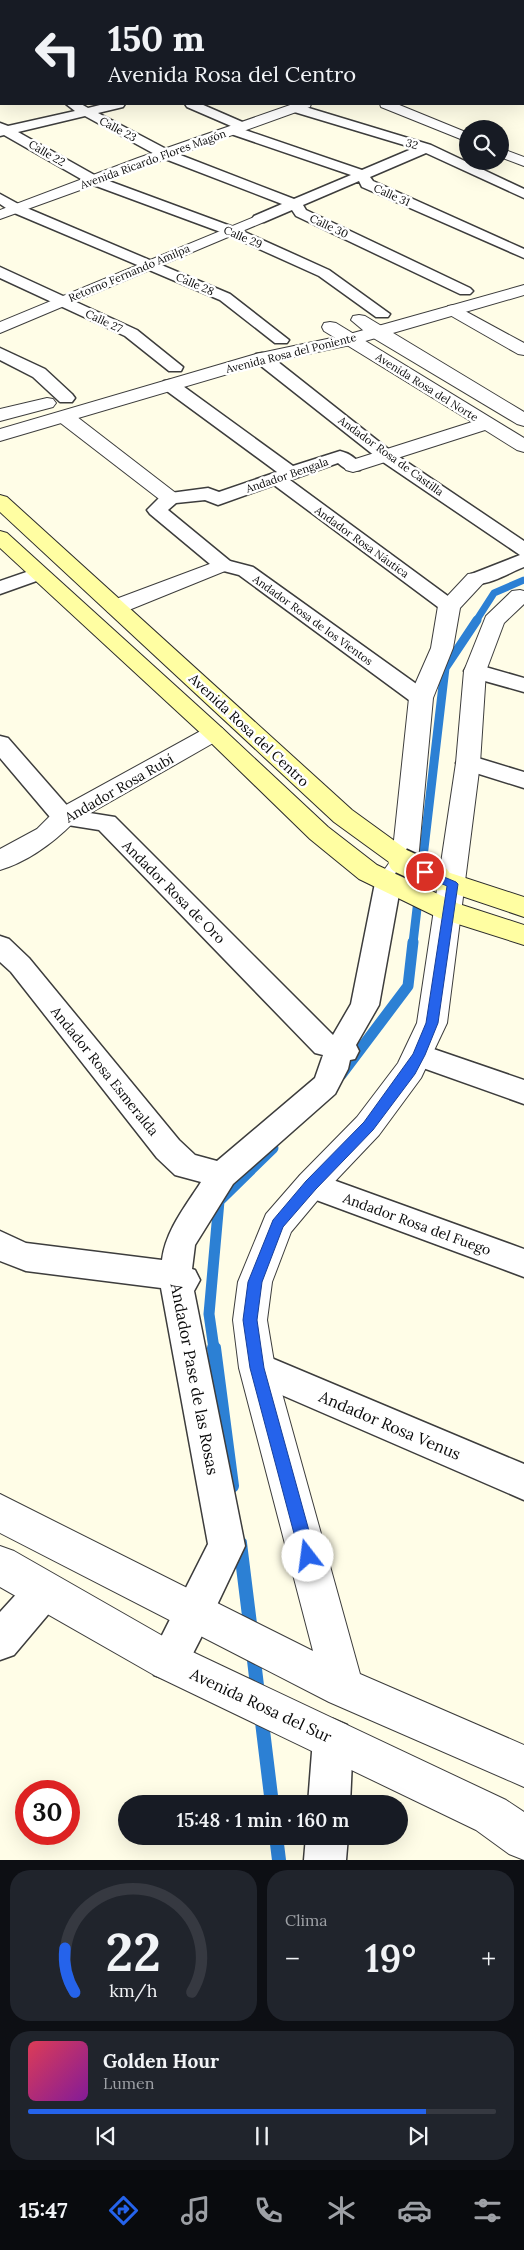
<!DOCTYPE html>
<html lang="es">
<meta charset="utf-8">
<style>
body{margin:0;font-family:Lora,serif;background:#20242c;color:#f1f3f6;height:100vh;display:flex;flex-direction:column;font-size:19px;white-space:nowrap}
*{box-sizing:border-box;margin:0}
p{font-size:16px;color:#9ea1a6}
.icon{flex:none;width:28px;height:28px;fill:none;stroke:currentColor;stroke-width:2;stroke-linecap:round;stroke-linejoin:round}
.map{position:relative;height:1860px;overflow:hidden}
.sheet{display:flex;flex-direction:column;gap:10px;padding:10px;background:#0d0f14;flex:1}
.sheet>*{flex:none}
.hud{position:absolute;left:0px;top:0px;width:525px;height:105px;box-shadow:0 5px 20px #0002;background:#171b24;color:#f1f3f6;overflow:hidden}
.fabs{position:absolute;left:459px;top:120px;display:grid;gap:10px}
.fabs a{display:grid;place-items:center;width:50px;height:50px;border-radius:50%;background:#171b24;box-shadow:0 5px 20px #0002;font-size:25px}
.speed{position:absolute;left:15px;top:1780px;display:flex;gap:10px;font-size:25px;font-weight:700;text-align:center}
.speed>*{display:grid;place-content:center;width:65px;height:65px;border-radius:50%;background:#171b24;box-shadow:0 5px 20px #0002;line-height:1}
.speed .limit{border:8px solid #d22;background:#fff;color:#111}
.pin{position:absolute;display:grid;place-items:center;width:42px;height:42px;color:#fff;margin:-21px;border:2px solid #fff;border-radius:50%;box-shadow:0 1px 5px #0007}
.me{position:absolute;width:55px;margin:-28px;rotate:345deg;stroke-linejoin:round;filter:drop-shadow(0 0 4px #0008)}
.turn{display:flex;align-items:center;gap:18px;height:105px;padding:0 25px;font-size:22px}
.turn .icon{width:65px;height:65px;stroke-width:2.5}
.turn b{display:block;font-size:35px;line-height:42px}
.big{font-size:38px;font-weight:600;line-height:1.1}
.sheet .card{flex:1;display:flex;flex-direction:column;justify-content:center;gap:8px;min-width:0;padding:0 18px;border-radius:20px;background:#20242c}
.sheet .dial{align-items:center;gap:0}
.dial svg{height:130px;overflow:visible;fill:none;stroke:#363941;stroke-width:7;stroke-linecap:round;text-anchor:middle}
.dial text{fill:#f1f3f6;stroke:none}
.song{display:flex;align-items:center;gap:15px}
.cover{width:60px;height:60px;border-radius:8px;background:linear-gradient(135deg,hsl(350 70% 55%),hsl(290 70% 35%))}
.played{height:5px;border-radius:2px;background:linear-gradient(90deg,#2563eb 85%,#363941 85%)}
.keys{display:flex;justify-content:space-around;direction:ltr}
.heat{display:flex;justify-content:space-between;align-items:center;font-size:28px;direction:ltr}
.sheet .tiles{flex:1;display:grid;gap:10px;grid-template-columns:1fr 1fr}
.card:last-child{grid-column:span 2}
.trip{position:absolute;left:118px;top:1795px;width:290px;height:50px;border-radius:25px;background:#171b24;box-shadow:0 5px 20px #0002;font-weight:600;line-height:50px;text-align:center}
.dock{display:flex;height:80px;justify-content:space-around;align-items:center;background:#090b0e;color:#9ea1a6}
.dock .icon{width:35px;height:35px}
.dock .current{color:#2563eb}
.dock b{font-size:22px;color:#f1f3f6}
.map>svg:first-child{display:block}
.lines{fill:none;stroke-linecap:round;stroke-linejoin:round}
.stream-far3{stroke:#2c80d4;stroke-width:7}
.stream-far2{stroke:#2c80d4;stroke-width:9}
.stream-far1{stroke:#2c80d4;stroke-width:11}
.stream{stroke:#2c80d4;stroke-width:14}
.pedestrian-casing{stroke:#3d3d3d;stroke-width:3}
.minor-casing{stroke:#3d3d3d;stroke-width:2}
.tertiary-casing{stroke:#3d3d3d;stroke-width:2}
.secondary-casing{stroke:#2c2c2c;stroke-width:2}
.pedestrian{fill:#fff;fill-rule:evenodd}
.minor{fill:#fff;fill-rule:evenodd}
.tertiary{fill:#fff;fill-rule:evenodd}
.secondary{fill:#fffea2;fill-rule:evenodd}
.secondary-bridge-casing{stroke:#2c2c2c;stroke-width:28;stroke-linecap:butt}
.secondary-bridge{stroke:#fffea2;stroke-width:25}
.route{fill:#2563eb;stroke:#184099}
.labels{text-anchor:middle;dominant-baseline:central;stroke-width:5;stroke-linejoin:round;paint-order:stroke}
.far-street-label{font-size:11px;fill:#0a0a0a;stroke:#fff}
.street-label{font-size:14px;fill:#0a0a0a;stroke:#fff}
.near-street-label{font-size:16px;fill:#0a0a0a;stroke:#fff}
</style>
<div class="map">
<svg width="524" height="1860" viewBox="0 0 524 1860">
<rect width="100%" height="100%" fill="#fffde7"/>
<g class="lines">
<path class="stream-far3" d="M476,621l18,-28 30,-13"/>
<path class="stream-far2" d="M413,943l32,-275 32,-48"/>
<path class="stream-far1" d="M341,1075l67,-89 5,-44
M214,1349l-5,-35 10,-113 54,-53"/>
<path class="stream" d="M214,1348l18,138
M240,1543l11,89
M253,1652l5,42
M261,1714l11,90
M276,1836l3,24"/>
<defs>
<path id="pedestrian" d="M66,104h15l7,4 16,-4h21l-2,3 -25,6 72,38 124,48 57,-24 -123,-42 -2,-3 5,-4 -44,-19 -2,-3h16l46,20 2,3 -4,3 117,40 52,-22 -123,-37 -2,-3 2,-3h8l132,40 93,44v9l-98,-45 -56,24 3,4 151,68v9l-162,-71 -3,-6 -56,24 3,5 164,78 3,3 -3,3h-10l-164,-78 -4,-6 -28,12h-10l-2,-3 2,-3 28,-12 -122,-47 -75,-41 -67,16 80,45 138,51 93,42 61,44 -2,3h-12l-57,-41 -93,-42 -138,-51 -84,-48 -4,1v-13l8,3 67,-15z
M0,194l22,12 208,88 59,46 -2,3h-12l-55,-43 -208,-88 -12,-8z
M0,267l137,63 46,37 -2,4h-12l-44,-35 -125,-58z
M0,348l45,21 27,25 3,4 -3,4h-12l-27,-25 -33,-17z
M262,353l6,1 124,98 132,89v26c-16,6 -38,21 -55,16l-3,-4 3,-4 51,-20 -140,-95 -124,-98 -2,-4 2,-4z
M170,380l6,1 117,85 47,-15c9,2 17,8 22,15l-2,4c-10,2 -15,-1 -22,-7l-48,17 166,122 3,4 -3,4 -7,2 -7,-2 -168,-125 -56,20 -13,-5 -29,3 -8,7 62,51 23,6 176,126 3,5 -3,5 -8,2 -8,-2 -174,-128 -23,-6 -66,-55 -3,-4 16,-16 45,-6 11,4 58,-20 -113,-83 -3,-4 3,-4z
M38,568l7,2 3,4 -3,4 -45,16v-13z
M475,664l49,14v14l-57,-16 -3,-5 3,-5z
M0,736l8,2 63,72 44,7 218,218 18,-31 24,-121 4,-6 9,-3 9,3 4,6 -22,122 -23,40 3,6 -4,8 -5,1 -2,9 -13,25 -102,90 -38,61 -3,24 3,1 5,10 -6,11 51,255 -38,80 -25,49 -14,5 -14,-5 -5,-14 59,-117 -47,-256 -135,-17 -26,-10v-30l26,12 136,17c4,-30 23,-53 39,-78l-26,-7 -18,-17 -146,-186 -11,-10v-26l9,3 20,19 150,182 16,15 22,6 98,-83 8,-23 -8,-2 -216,-223 -44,-7 -55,-65z
M468,755l56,17v16l-64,-20 -4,-5 4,-5z
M419,1044l105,36v24l-115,-41 -4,-8 4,-8z
M311,1172l213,77v28l-224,-83 -4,-9 4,-9z
M257,1352l267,112v36l-279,-121 -5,-11 5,-11z
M44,1572l13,6 6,13 -6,13 -43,51 -14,5v-48l31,-34z
M333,1719l14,6 6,14 -3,65h-42l5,-65 6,-14z
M306,1836h42l-2,24h-42z"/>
<path id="minor" d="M32,0h13l1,1h-13z
M114,0h14l1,1h-14z
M204,0h14l1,1h-14z
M0,21h1v7h-1z
M293,104h18l-1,3 -310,112v-9l138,-52z
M259,215l5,1 2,3 -2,3 -264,111v-11z
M454,305l70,38v12l-6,-1 -70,-40 -2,-4 2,-4z
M359,315l6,1 159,96v14l-7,-2 -147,-88 -19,-16 2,-4z
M330,322l6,1 188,115v14l-7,-2 -32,-20 -125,40 -7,2 -7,-2 -3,-4 3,-4 126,-40 -148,-91 -2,-4 2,-4z
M65,411l7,2 105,81 3,4 -3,4 -7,2 -7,-2 -105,-81 -2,-4 2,-4z
M223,559l7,2 4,4 -4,4 -106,43 -8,2 -8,-2 -3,-5 3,-5z
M476,573l8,1 3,5 -27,29 -7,40 -20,50 -15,163 -19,26 -9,2 -9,-2 -4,-7 15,-21 17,-161 22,-50 7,-42 30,-32z
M520,590l4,1v13l-20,19 -18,48 -6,92 -33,260 -26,55 -42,57 -57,60 -31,37 -19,50 -5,38 8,48 85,306 164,71v42l-195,-85 -329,-169v-39l313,157 -74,-283 -6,-48 5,-38 28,-68 34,-39 57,-58 41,-54 19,-40 39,-260 8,-92 22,-55 26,-25z
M214,725l8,3 4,5 -4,5 -149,85c-20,20 -46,39 -73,47v-21l37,-20 18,-18 151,-83z
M0,1546l14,5 168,96 324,153 18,12v48l-15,-6 -33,-24 -322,-155 -154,-88z"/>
<path id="tertiary" d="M380,104h17l71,29v9l-87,-35z
M500,148l24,9v9l-24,-9z
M524,285v10l-169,49 -90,19 -265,78v-12l256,-75 90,-19z
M47,398l6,1 3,4 -3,4 -53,14v-12z"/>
<path id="secondary" d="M1,64v8l-1,1v-8z
M0,495l7,2 345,313 62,45 4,6 -4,6 -9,3 -13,-3 -3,-5 -55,-40 -334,-310z
M0,531l7,2 215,195 106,99 49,38 82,39 65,21v20l-85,-27 -80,-39 -49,-40 -104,-101 -206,-190z
M438,869l86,28v20l-95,-32 -4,-7 4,-7z"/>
</defs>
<use href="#pedestrian" class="pedestrian-casing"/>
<use href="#minor" class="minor-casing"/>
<use href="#tertiary" class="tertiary-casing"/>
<use href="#secondary" class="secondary-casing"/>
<use href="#pedestrian" class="pedestrian"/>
<use href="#minor" class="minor"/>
<use href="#tertiary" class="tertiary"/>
<use href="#secondary" class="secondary"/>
<defs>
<path id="secondary-bridge" d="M401,861l37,17"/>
</defs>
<use href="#secondary-bridge" class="secondary-bridge-casing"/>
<use href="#secondary-bridge" class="secondary-bridge"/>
</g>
<path class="route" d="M425,869l31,13 2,2 -20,139 -13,32 -10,19 -42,56 -57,59 -33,38 -21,55 -5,38 7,48 52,188 -3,6 -5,2 -6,-2 -2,-6 -50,-188 -7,-48 5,-38 25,-62 33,-39 58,-59 49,-68 13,-31 21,-137 -25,-11 -2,-3 2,-2z"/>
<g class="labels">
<g class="far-street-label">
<text transform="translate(118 129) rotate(28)">Calle 23</text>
<text transform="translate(412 144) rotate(17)">32</text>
<text transform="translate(47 153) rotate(30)">Calle 22</text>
<text transform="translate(153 159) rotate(-20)">Avenida Ricardo Flores Magón</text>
<text transform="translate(392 195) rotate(24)">Calle 31</text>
<text transform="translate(329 226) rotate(25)">Calle 30</text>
<text transform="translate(243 237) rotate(23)">Calle 29</text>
<text transform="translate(129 273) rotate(-23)">Retorno Fernando Amilpa</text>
<text transform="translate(195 284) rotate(23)">Calle 28</text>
<text transform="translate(104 321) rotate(25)">Calle 27</text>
<text transform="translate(291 353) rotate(-14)">Avenida Rosa del Poniente</text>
<text transform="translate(427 387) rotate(32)">Avenida Rosa del Norte</text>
<text transform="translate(391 456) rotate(36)">Andador Rosa de Castilla</text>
<text transform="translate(287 475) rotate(-19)">Andador Bengala</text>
<text transform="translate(362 542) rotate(36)">Andador Rosa Náutica</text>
<text transform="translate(313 620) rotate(36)">Andador Rosa de los Vientos</text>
</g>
<g class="street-label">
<text transform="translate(249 730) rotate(43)">Avenida Rosa del Centro</text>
<text transform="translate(119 788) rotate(-30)">Andador Rosa Rubí</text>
<text transform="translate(174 892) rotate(45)">Andador Rosa de Oro</text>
<text transform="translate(105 1071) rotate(51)">Andador Rosa Esmeralda</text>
<text transform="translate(417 1224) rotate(20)">Andador Rosa del Fuego</text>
</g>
<g class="near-street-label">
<text transform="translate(195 1379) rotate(79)">Andador Pase de las Rosas</text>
<text transform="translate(390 1425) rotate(23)">Andador Rosa Venus</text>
<text transform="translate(261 1705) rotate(25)">Avenida Rosa del Sur</text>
</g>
</g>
</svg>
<div class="fabs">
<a><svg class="icon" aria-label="search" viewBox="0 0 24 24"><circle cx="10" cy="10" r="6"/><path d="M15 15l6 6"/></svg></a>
</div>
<div class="speed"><div class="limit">30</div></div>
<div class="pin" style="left:425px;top:872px;background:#d93025"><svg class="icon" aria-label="arrive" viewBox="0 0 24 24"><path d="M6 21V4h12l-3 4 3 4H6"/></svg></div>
<svg class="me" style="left:308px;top:1556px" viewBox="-20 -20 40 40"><circle r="19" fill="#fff"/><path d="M0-13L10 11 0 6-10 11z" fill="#2563eb"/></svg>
<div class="trip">15:48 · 1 min · 160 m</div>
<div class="hud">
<div class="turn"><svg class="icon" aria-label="left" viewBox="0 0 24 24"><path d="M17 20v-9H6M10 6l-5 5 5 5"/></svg><div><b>150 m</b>Avenida Rosa del Centro</div></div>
</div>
</div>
<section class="sheet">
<div class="tiles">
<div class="card dial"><svg viewBox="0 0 100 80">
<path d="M14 69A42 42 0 1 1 86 69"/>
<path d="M14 69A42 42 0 0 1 8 42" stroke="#2563eb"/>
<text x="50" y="56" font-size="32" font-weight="700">22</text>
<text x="50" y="72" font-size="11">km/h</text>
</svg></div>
<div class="card"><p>Clima</p>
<div class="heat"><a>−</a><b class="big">19°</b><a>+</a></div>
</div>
<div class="card">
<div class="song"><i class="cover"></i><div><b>Golden Hour</b><p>Lumen</p></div></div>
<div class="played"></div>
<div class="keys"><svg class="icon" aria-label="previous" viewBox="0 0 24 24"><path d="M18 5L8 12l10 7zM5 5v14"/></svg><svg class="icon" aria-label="pause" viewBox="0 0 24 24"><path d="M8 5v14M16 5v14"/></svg><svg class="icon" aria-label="next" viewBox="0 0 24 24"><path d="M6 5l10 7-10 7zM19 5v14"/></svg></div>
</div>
</div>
</section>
<nav class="dock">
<b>15:47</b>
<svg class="icon current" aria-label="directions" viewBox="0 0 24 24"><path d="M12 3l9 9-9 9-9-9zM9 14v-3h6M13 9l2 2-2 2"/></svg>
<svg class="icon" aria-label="music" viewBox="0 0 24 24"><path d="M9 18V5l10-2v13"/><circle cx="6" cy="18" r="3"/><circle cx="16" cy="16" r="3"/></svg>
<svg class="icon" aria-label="phone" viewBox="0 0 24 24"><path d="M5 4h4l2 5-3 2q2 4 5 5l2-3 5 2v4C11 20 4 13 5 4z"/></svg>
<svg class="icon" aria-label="climate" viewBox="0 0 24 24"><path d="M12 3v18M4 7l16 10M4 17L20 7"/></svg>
<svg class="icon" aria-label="car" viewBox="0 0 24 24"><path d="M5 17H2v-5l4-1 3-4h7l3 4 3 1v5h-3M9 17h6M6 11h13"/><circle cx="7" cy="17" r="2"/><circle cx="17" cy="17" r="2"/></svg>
<svg class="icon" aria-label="filters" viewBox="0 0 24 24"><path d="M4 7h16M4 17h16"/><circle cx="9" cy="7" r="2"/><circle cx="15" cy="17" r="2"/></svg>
</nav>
